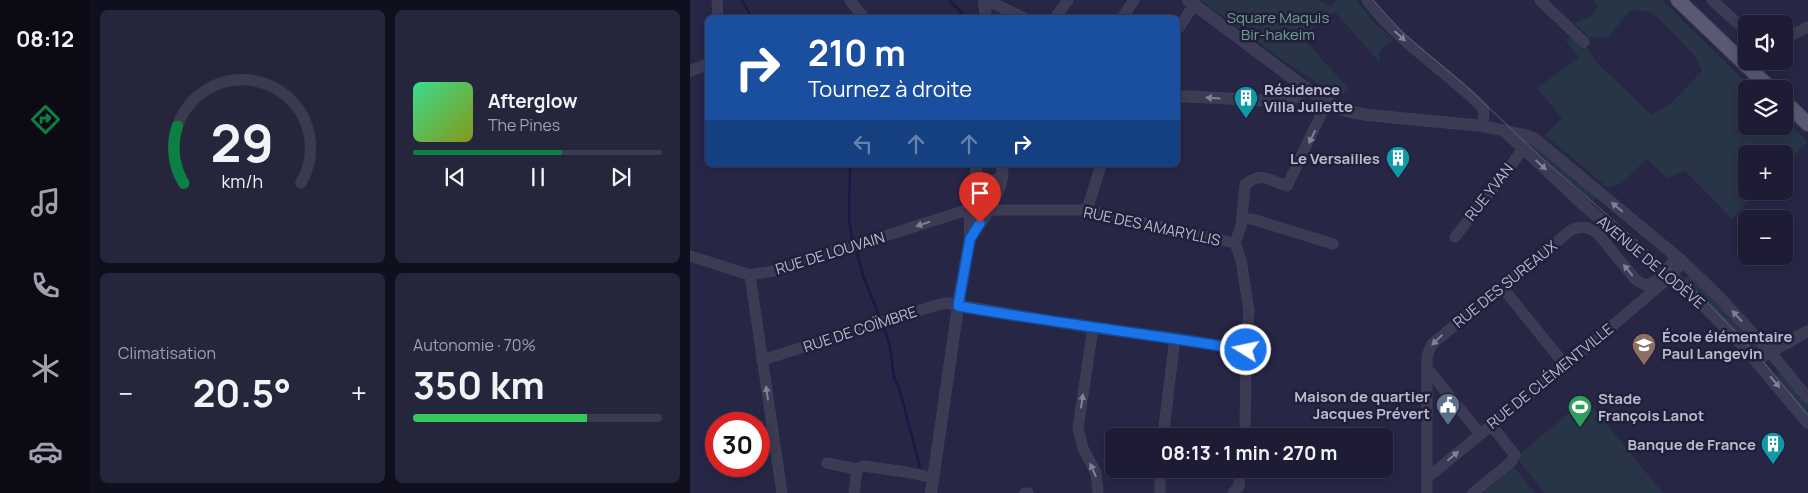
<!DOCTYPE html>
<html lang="fr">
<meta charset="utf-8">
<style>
body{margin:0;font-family:Manrope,sans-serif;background:#25253c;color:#f1f3f6;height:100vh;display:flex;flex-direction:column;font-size:19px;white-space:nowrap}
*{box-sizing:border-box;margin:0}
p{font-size:16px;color:#a0a1ac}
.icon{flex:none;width:28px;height:28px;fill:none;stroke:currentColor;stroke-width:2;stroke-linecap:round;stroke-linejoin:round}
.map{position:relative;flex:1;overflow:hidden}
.drawer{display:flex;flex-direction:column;gap:10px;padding:10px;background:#100f1d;width:600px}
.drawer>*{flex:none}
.guide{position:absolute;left:15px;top:15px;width:475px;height:152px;border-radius:8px;box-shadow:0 2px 8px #0003,0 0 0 1px #3b3a4f;background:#1a4fa0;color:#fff;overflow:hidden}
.buttons{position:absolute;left:1048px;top:15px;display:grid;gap:10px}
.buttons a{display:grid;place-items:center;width:55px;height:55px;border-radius:8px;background:#1d1c34;box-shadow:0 2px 8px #0003,0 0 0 1px #3b3a4f;font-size:25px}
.speed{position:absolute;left:15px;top:412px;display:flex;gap:10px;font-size:25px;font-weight:700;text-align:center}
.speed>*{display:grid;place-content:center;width:65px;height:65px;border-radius:50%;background:#1d1c34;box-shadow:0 2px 8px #0003,0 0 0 1px #3b3a4f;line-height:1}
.speed .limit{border:8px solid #d22;background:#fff;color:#111}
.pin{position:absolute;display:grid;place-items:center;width:42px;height:42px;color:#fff;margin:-51px -21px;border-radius:50% 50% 50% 0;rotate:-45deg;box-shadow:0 0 5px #0007}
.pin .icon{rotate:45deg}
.me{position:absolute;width:55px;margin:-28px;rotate:280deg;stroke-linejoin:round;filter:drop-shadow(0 0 4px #0008)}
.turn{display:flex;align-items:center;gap:18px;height:105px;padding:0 20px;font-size:22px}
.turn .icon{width:65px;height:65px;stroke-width:2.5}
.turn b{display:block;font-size:35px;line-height:42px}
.lanes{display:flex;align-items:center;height:48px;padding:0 20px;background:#0003;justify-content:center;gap:25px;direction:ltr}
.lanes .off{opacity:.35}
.big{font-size:38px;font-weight:700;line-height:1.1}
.drawer .card{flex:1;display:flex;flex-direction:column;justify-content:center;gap:8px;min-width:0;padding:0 18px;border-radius:8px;background:#25253c}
.drawer .dial{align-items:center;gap:0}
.dial svg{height:130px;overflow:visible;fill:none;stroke:#3b3a4f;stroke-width:7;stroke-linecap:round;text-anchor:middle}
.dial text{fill:#f1f3f6;stroke:none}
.song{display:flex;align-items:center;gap:15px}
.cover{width:60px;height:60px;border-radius:8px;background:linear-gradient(135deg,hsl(150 70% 55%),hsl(70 70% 35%))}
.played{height:5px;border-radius:2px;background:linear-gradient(90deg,#0b8043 60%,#3b3a4f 60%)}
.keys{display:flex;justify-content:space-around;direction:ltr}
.heat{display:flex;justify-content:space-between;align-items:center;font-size:28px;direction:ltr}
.charge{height:8px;border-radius:4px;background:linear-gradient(90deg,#34c759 70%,#3b3a4f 0)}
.drawer .tiles{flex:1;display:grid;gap:10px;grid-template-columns:repeat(2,1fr)}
.trip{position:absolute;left:415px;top:428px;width:288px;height:50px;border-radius:8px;background:#1d1c34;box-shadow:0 2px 8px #0003,0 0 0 1px #3b3a4f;font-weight:700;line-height:50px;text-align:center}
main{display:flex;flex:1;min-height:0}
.tab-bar{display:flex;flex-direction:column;width:90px;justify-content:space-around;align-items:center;background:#0c0b15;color:#a0a1ac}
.tab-bar .icon{width:35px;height:35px}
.tab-bar .selected{color:#0b8043}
.tab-bar b{font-size:22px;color:#f1f3f6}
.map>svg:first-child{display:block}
.green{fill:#283546}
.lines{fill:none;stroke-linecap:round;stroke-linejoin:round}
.stream{stroke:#1a1844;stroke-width:2.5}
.minor-casing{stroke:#403f58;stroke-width:11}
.tertiary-casing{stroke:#403f58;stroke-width:12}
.primary-casing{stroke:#403f58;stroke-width:16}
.minor{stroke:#3c3b54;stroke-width:9}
.tertiary{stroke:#3c3b54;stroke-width:10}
.primary{stroke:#5a5974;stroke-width:14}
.tram{stroke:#5e5d7b;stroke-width:1}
.oneway{fill:#818097}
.route-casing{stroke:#114b97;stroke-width:12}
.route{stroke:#1a73e8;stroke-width:9}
.labels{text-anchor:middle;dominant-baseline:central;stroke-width:5;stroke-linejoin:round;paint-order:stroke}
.park-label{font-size:15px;fill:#6fa090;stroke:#211f3a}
.poi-label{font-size:15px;font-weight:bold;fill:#bab9ce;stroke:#211f3a;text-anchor:start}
.street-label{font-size:15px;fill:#bab9ce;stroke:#211f3a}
</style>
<main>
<nav class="tab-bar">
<b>08:12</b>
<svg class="icon selected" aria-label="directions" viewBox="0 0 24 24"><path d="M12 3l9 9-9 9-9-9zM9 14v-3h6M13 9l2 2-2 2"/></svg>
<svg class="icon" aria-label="music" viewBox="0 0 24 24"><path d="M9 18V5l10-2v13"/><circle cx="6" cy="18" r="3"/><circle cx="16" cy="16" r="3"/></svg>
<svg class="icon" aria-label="phone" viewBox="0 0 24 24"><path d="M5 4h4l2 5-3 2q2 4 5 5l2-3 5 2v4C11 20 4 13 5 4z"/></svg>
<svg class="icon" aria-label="climate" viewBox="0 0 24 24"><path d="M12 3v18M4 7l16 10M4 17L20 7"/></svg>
<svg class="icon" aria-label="car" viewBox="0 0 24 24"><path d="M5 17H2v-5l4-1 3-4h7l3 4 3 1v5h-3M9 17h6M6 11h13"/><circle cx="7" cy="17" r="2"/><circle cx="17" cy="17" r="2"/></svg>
</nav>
<section class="drawer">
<div class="tiles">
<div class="card dial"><svg viewBox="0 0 100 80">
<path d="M14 69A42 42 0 1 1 86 69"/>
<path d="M14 69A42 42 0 0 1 10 34" stroke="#0b8043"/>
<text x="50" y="56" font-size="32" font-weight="700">29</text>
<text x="50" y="72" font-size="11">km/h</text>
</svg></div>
<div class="card">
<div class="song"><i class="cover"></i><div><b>Afterglow</b><p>The Pines</p></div></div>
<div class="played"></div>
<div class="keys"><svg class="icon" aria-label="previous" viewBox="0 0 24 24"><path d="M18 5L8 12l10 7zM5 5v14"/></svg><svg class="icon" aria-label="pause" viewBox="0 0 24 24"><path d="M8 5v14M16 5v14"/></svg><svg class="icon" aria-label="next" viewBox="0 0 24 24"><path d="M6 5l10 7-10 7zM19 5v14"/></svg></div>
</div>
<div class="card"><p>Climatisation</p>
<div class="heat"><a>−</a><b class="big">20.5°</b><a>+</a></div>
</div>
<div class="card"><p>Autonomie · 70%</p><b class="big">350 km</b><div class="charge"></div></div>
</div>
</section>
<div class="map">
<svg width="1118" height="493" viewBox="0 0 1118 493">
<rect width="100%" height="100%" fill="#272645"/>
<path class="green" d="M510,0h118l15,7 -1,-3 6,-4h19l15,20 23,21c-13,3 -17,10 -15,22l-45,-51 -34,24 48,53 -11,8 -47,-31z
M903,0h69l91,89h-7v37h38v-8l24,24 -24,23v-11h-38v37h11l-25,28 -47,-48 -18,7 -20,-19 -25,24 -14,5 -63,-53 17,-17 -25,-30 42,-31 -13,-16 4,-5 18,13 8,13 56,53 19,-12 31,-32 -7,-15 -43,-44 -21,-2 -24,28 -18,-1 -15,-14 18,-7 6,-11z
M824,134l20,9 65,52 -10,12z
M998,275l59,56 12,14 -8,6 -69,-69z
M1091,372l27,31v14l-34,-40z
M896,399l77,94h-118l-29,-36z
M824,467l21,26h-52z"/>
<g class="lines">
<path class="stream" d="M52,0l10,18
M259,0l18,18
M160,165l-1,52 3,23
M167,252l6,24 17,42
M194,328l6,19 4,30 6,14 20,76"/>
<defs>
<path id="minor" d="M27,0l1,18
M160,0l14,18
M677,0c31,42 76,69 113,105l4,5 -1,16
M850,0l44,42
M1022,0l34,31
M294,2l11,2 29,14
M365,18l13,-18
M432,18l12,-18
M488,29l16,-24
M1094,39l24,-12
M0,71l18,-7
M300,210h97l148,33
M397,210l14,-45
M552,218l10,1 81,25
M765,237l69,-89
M545,243l6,-17 4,-41c16,-14 24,-5 42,1l40,-84
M545,243l6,17 8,51 -3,39 -1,86
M0,256l60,19 24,-4 196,-62
M60,275l32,218
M812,287l63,78
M403,328l-15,100 5,20 13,25 2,20
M72,360l175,-55 10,-2 146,25 82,10 71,12
M1067,361l13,-9 38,46
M737,368l53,66
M473,436l12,-98
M137,463l30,6 6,-3 43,6 27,6
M737,478l177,-145 62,-53 17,-18
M164,493l3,-24
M335,493h3
M470,493v-24
M543,493l6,-7 1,-17
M737,493v-137l5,-12 139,-114c12,-5 19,-3 28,5l37,45 9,5c15,-3 22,-17 32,-28
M783,493l38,-31 4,-7 -24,-30"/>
<path id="tertiary" d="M294,0l2,18
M498,0l118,88 21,14 19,9 22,4 115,11 41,9 11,4 148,123 37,36 50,54 38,-21
M488,96l98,5 20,-4 10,-9
M816,132l81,76 67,57 25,17 27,26 33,33 69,82
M287,174c7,10 16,10 25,2
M280,238c13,-19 36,-49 32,-73
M241,493l29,-200 10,-54v-30l7,-44"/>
<path id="primary" d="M988,0l93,89
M1094,101l24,23"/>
</defs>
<use href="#minor" class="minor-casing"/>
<use href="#tertiary" class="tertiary-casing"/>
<use href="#primary" class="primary-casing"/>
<use href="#minor" class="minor"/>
<use href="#tertiary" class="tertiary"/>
<use href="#primary" class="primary"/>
<path class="tram" d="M683,0l30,33 64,54 77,73 159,138 57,60 48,57"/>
</g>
<defs><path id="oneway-solid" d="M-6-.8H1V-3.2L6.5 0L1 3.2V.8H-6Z" transform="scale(1.25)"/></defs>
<g class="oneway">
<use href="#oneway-solid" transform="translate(710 36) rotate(42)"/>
<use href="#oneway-solid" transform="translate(523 98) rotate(-176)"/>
<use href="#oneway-solid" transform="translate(622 137) rotate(116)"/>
<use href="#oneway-solid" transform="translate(851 165) rotate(43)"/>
<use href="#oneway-solid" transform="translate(927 207) rotate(-140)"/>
<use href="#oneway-solid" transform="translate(233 224) rotate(162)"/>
<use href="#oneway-solid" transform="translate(938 270) rotate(-129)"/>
<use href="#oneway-solid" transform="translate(1047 316) rotate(-133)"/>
<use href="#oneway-solid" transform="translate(747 340) rotate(136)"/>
<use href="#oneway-solid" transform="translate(1085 382) rotate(50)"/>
<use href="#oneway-solid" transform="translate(77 393) rotate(-98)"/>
<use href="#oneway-solid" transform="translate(392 401) rotate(-82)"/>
<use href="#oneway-solid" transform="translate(763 456) rotate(-40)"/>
<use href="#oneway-solid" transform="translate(403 470) rotate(-114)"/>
</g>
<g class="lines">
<defs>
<path id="route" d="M290,223l-10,16 -12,67c96,17 192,28 288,44"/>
</defs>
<use href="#route" class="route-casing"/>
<use href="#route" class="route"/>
</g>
<defs>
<symbol id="building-pin" viewBox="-11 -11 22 30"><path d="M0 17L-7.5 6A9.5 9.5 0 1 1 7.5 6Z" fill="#0f9aa8" stroke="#211f3a"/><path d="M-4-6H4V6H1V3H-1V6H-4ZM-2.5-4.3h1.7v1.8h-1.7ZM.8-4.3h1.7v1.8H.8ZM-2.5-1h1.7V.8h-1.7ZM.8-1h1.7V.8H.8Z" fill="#fff"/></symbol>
<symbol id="school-pin" viewBox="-11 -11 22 30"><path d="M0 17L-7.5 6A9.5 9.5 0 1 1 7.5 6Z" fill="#8d6e63" stroke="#211f3a"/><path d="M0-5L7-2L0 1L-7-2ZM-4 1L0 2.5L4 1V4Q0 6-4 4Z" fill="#fff"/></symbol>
<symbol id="civic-pin" viewBox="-11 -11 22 30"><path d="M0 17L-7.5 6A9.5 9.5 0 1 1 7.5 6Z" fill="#5c6f8a" stroke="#211f3a"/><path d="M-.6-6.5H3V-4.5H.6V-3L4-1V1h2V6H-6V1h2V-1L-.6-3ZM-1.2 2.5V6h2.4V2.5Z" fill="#fff"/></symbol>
<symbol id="stadium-pin" viewBox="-11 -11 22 30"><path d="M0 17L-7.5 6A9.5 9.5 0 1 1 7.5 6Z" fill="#2e9e5b" stroke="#211f3a"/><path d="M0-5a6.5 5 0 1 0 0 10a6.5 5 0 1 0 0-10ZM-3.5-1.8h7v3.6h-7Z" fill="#fff"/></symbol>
</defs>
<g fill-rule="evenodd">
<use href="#building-pin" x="542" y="84" width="28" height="38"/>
<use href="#building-pin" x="694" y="144" width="28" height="38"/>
<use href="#school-pin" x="940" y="331" width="28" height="38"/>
<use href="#civic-pin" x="744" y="391" width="28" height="38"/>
<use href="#stadium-pin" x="876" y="393" width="28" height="38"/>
<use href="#building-pin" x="1069" y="430" width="28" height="38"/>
</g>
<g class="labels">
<g class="park-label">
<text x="588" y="17">Square Maquis<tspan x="588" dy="17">Bir-hakeim</tspan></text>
</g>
<g class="poi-label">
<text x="574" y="89">Résidence<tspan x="574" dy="17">Villa Juliette</tspan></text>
<text x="690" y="158" text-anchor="end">Le Versailles</text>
<text x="972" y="336">École élémentaire<tspan x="972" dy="17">Paul Langevin</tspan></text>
<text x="740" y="396" text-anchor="end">Maison de quartier<tspan x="740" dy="17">Jacques Prévert</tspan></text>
<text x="908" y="398">Stade<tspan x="908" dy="17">François Lanot</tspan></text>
<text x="1066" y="444" text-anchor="end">Banque de France</text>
</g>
<g class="street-label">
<text transform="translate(799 192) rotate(-52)">RUE YVAN</text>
<text transform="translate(462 226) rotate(12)">RUE DES AMARYLLIS</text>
<text transform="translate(140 253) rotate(-17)">RUE DE LOUVAIN</text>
<text transform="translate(961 262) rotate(40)">AVENUE DE LODÈVE</text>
<text transform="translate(815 284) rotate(-39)">RUE DES SUREAUX</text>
<text transform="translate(170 329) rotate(-18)">RUE DE COÏMBRE</text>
<text transform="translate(860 376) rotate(-39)">RUE DE CLÉMENTVILLE</text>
</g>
</g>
</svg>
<div class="buttons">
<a><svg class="icon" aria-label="sound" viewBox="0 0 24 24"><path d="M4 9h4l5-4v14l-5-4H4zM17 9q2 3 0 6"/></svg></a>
<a><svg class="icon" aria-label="layers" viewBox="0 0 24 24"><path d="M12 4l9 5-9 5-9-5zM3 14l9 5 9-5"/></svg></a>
<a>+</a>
<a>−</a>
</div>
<div class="speed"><div class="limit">30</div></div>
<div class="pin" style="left:290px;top:223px;background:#d93025"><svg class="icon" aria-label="arrive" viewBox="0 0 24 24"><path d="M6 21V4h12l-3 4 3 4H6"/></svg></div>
<svg class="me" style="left:556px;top:350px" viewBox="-20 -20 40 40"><circle r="17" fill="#1a73e8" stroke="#fff" stroke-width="3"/><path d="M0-11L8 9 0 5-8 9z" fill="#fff"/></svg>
<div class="trip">08:13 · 1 min · 270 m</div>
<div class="guide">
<div class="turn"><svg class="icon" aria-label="right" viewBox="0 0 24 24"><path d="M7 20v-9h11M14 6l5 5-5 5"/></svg><div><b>210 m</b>Tournez à droite</div></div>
<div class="lanes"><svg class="icon off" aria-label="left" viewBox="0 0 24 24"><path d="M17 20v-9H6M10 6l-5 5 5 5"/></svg><svg class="icon off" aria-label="ahead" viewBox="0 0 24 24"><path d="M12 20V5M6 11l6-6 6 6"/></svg><svg class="icon off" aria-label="ahead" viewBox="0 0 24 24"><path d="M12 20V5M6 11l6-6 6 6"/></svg><svg class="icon" aria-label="right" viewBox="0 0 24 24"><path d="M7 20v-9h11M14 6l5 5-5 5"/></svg></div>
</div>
</div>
</main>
